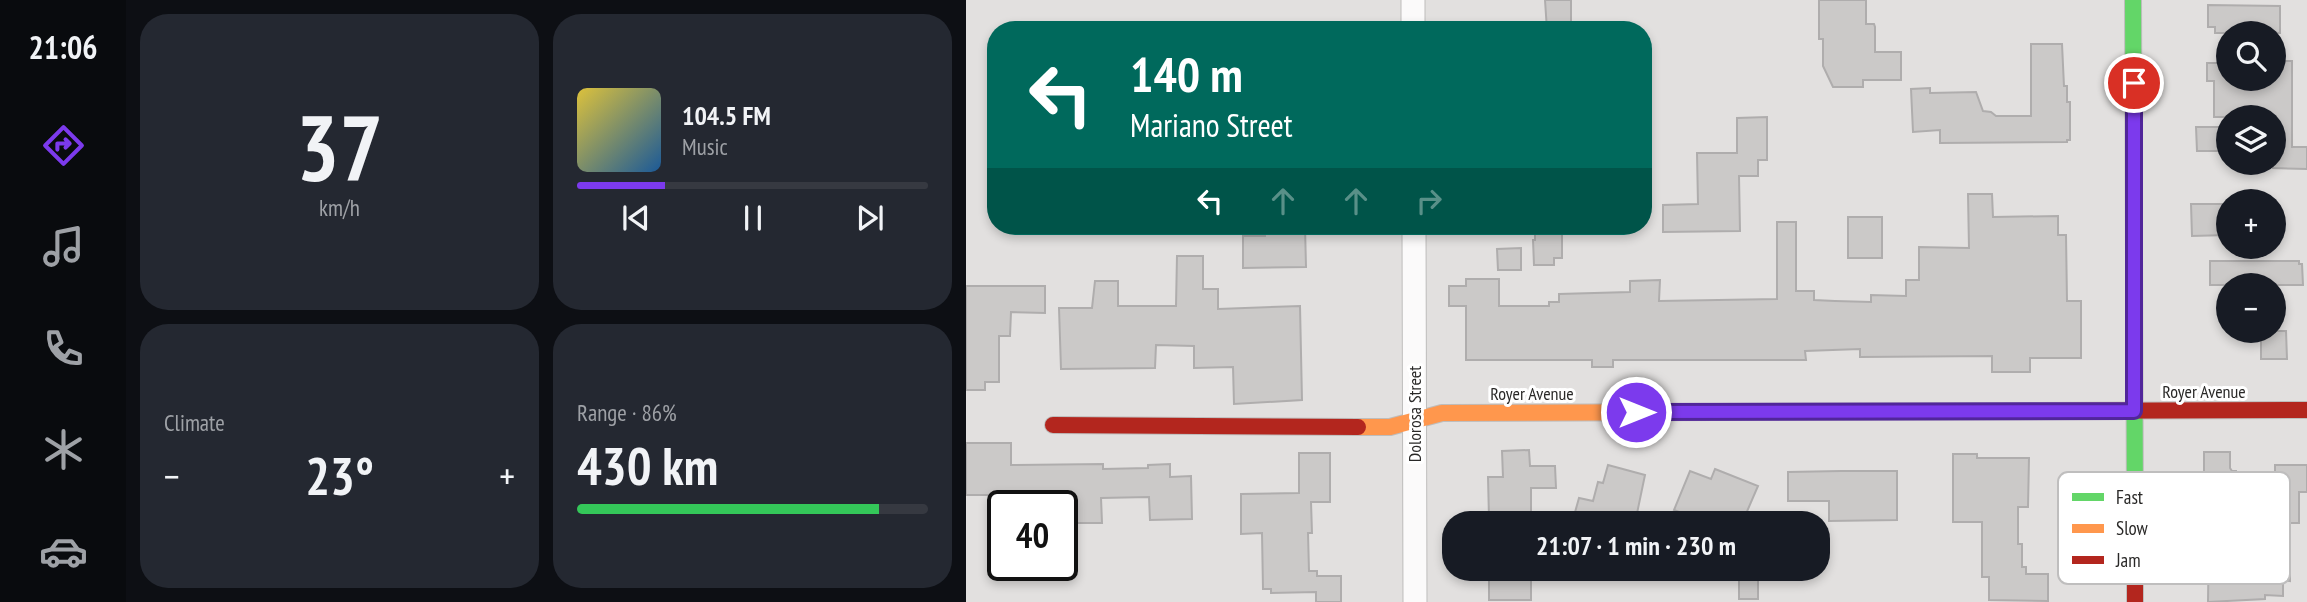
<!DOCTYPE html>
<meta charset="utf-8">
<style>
body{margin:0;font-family:"PT Sans Narrow",sans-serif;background:#242831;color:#f1f3f6;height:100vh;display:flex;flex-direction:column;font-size:26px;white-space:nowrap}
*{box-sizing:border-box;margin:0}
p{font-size:23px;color:#9ea1a6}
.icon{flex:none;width:38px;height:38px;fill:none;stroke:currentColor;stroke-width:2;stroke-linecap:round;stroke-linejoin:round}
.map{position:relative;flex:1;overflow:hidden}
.sheet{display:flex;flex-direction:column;gap:14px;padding:14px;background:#0d0f14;width:840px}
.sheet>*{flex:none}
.hud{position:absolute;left:21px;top:21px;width:665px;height:214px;border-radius:28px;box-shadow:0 4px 10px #0003;background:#00695c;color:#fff;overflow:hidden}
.tools{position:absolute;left:1250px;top:21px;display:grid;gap:14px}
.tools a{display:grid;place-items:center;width:70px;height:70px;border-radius:50%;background:#171b24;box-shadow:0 4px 10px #0003;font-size:35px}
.speed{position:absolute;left:21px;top:490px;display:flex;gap:14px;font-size:35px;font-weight:700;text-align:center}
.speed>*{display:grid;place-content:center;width:91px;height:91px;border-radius:50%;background:#171b24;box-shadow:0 4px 10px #0003;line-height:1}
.speed .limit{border:4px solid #111;border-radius:10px;background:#fff;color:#111}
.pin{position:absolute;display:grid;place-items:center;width:60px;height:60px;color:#fff;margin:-30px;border:4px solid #fff;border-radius:50%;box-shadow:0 2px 7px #0007}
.me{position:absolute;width:77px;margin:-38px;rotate:90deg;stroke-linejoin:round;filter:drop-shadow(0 0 5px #0008)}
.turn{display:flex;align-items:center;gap:24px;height:147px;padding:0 28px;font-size:32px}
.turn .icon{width:91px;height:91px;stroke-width:2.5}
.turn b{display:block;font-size:49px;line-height:60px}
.lanes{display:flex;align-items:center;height:66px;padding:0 28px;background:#0003;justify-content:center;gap:35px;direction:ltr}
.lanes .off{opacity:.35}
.big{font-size:52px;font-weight:600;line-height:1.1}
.sheet .card{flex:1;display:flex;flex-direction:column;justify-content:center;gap:10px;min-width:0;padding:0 24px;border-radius:28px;background:#242831}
.sheet .dial{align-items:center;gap:0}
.dial b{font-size:91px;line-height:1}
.song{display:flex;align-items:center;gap:21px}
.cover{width:84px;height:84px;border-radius:10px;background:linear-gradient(135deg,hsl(50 70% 55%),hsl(210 70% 35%))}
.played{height:7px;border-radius:4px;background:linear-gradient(90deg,#7c3aed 25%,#363941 25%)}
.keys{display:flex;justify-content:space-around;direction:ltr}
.heat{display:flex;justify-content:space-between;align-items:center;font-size:38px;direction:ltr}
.charge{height:10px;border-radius:5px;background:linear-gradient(90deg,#34c759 86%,#363941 0)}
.sheet .tiles{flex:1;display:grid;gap:14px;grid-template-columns:repeat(2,1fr)}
.trip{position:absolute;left:476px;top:511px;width:388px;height:70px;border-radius:28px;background:#171b24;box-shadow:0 4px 10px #0003;font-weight:600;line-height:70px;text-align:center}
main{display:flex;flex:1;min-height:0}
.tabs{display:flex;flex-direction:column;width:126px;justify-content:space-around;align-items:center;background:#090b0e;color:#9ea1a6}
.tabs .icon{width:49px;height:49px}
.tabs .selected{color:#7c3aed}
.tabs b{font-size:32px;color:#f1f3f6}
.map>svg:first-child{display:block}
.building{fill:#cbc9c8;stroke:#afadad;stroke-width:2}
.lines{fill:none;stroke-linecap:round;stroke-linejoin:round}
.street-casing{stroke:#bebdbc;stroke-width:25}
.fast-casing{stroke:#bebdbc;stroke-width:18}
.slow-casing{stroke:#bebdbc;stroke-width:18}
.jam-casing{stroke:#bebdbc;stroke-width:18}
.street{stroke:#fbfafa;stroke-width:23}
.fast{stroke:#63d668;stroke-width:16}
.slow{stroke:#ff974d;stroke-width:16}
.jam{stroke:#b3261e;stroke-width:16}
.route-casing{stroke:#51269a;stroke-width:18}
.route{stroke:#7c3aed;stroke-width:12}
.labels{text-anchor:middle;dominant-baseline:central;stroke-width:6;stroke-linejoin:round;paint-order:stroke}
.street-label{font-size:18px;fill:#292827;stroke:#fff}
.key{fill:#fff;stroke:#bfbebe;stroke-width:2}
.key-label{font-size:19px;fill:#292827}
</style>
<main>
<nav class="tabs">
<b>21:06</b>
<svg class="icon selected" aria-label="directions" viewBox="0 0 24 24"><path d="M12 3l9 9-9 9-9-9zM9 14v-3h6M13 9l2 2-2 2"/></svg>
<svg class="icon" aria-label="music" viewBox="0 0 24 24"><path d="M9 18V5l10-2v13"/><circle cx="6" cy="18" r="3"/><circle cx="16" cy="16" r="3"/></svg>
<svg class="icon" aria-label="phone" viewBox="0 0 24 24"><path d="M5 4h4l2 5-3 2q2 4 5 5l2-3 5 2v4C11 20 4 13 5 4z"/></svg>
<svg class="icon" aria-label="climate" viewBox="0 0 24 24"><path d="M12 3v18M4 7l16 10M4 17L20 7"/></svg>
<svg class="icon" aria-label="car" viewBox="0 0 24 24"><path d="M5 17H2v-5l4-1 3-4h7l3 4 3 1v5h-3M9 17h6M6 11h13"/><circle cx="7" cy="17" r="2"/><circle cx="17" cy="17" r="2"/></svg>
</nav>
<section class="sheet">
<div class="tiles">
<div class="card dial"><b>37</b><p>km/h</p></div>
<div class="card">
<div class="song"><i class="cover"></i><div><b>104.5 FM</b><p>Music</p></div></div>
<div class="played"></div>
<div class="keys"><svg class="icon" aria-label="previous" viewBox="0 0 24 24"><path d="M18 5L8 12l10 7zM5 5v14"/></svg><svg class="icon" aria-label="pause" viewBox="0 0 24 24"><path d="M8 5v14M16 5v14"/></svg><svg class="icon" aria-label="next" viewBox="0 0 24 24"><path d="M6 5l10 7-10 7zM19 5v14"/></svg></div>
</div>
<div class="card"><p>Climate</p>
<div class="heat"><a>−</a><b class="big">23°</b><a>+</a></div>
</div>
<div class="card"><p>Range · 86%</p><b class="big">430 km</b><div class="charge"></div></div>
</div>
</section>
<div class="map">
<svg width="1341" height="602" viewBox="0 0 1341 602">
<rect width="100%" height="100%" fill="#e2e0df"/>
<path class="building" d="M579,0h26v30h-24z
M853,0h47v24h8l1,3v25h26v28h-38v7h-30l-10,-21v-27h-4z
M1242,5l72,1v27h-65v-6h-7z
M1065,44h31l2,42h3v16h3v38h-3v2l-127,1v-13l-27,2 -2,-43 19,-1v5l46,-1 7,19 8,1 5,4h35z
M1307,61h19v86h15v22l-34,-1v-51h-59v-36h-7v-18h21v16h45z
M801,117v43h-9v16h-19l1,55 -77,1v-27l35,-1 -1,-51h40v-35z
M1230,127h32v24h-31z
M1002,194h24l1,23 65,-1v19h8l1,66h14v57h-51v14h-38v-16l-132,1v-8l-55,2 1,9h-193v7h-21v-7h-126v-54h-17v-20h17v-7h33v27h50v-4h10v-8l71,-2v-11l30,-1 -1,21 118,-2v-77h19v69h18v9l21,1 36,1v-7l35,1v-16h13v-33l50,1z
M1225,204h37v31l-36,1z
M882,217h34v41h-34z
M299,226h40l1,41 -63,1v-32h22z
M573,226h23v32h-8v7h-20l-1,-25h2v-8l4,-1z
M555,248v22h-23l-1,-21z
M211,256h26v33h15v20l82,-3 2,94 -68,4 -1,-37 -39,1v-22l-38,-1 -1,23 -94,1 -2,-61h33l3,-27h23v25h58z
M1244,261h89v3h3l1,21h-93z
M0,286h79v27l-34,-1 -1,24h-11v46h-14v8h-19z
M1295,331h25l1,28h-26z
M0,443h45v22l92,-1v5l45,-1v-3l22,-1v13l21,-1 1,43 -42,1 -1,-23 -48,1 1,25h-26v-3h-14v-14h-67v-11h-29z
M563,450l1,16h25l1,22h-25v29l-42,1 -1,-41h15l-1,-26z
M1238,452h26v16l2,3h4v6h39v-12h32v27h-8v31h-25v-19h-37v40h53v37l-7,-1v16l-18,-1v4l-57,3 1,-68h-10l2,-41h3z
M333,453h31v49h-19l1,31h-4l1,38h8v5h24v26h-25v-10l-45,1v-4h-8l-1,-56 -21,1v-40l58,-1z
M987,454h24v4h52l-1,49h-10v37h4v23h4v7h22v27l-59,-1v-23h-7v-55h-29z
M642,465l37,10 -10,48h-63l7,-25 14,3 5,-19 5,1z
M749,469l43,17 -16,37h-59l4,-8 -13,-5 16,-39 21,8z
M875,471h56v49l-68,1v-20h-41v-29z
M523,569h42v31h-42z
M773,580h19v19h-19z"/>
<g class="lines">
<defs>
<path id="street" d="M447,0v30
M448,226l1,376"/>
<path id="fast" d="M1167,0l2,515"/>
<path id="slow" d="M392,427h32l52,-14 274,-1"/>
<path id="jam" d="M750,412l591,-2
M87,425l305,2
M1169,515v87"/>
</defs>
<use href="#street" class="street-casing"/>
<use href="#fast" class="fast-casing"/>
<use href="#slow" class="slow-casing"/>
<use href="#jam" class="jam-casing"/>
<use href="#street" class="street"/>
<use href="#fast" class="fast"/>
<use href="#slow" class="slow"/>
<use href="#jam" class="jam"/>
</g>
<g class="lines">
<defs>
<path id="route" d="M670,412l498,-1v-328"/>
</defs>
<use href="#route" class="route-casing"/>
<use href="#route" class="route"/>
</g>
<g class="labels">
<g class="street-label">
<text x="1238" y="391">Royer Avenue</text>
<text x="566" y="393">Royer Avenue</text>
<text transform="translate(448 414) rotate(-90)">Dolorosa Street</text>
</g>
</g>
<rect x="1092" y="472" width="232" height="112" rx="10" class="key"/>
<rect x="1106" y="493" width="32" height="8" fill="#63d668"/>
<rect x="1106" y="524" width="32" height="9" fill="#ff974d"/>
<rect x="1106" y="556" width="32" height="8" fill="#b3261e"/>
<g class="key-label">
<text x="1150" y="504">Fast</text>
<text x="1150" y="535">Slow</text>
<text x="1150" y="567">Jam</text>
</g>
</svg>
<div class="tools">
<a><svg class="icon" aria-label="search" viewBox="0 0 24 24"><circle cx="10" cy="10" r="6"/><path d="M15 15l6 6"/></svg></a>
<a><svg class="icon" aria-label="layers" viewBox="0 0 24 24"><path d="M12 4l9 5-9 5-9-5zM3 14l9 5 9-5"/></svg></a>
<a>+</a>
<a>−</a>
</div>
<div class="speed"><div class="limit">40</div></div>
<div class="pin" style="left:1168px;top:83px;background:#d93025"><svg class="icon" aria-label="arrive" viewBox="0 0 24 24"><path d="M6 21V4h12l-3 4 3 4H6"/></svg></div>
<svg class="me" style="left:670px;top:412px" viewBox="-20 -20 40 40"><circle r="17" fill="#7c3aed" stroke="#fff" stroke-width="3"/><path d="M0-11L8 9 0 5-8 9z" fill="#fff"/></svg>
<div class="trip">21:07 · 1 min · 230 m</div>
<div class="hud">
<div class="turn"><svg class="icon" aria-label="left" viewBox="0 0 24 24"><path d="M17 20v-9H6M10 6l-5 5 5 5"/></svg><div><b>140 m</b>Mariano Street</div></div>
<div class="lanes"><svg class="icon" aria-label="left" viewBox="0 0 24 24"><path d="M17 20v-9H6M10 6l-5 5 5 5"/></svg><svg class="icon off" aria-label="ahead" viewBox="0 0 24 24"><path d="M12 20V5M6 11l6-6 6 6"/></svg><svg class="icon off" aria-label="ahead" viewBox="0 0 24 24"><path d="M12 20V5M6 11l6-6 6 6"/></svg><svg class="icon off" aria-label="right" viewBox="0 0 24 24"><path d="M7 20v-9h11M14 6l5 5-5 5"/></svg></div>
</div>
</div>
</main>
